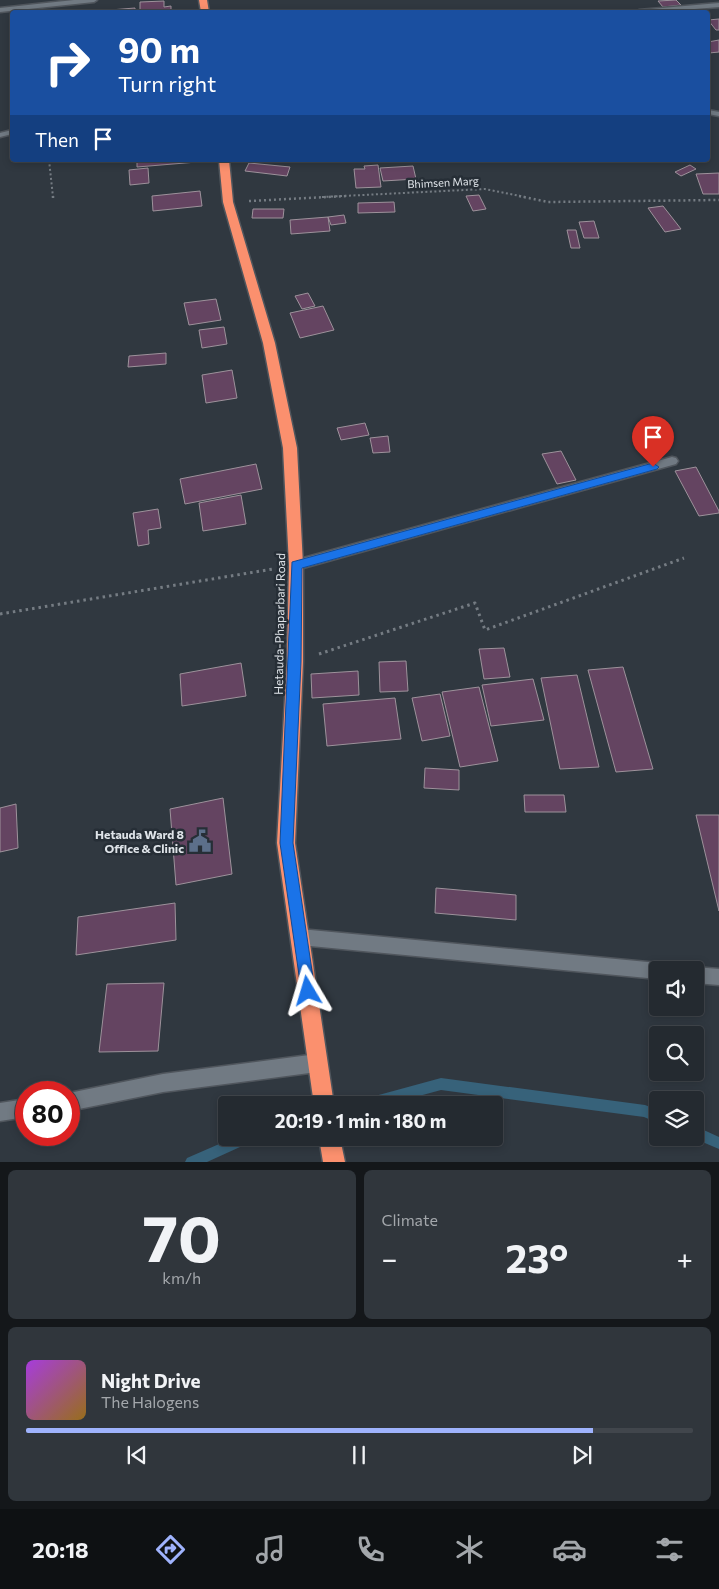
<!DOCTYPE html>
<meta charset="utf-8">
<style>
body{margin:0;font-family:Commissioner,sans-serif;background:#30363c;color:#f1f3f6;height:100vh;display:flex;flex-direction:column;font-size:19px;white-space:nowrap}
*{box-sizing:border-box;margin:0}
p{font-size:16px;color:#a3a7ab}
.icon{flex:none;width:28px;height:28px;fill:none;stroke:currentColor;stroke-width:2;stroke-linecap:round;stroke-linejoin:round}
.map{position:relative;height:1162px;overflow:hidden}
.details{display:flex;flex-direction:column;gap:8px;padding:8px;background:#14171a;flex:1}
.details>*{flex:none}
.hud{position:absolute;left:10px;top:10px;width:700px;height:152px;border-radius:5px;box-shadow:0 2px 8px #0003,0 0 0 1px #41464c;background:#1a4fa0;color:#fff;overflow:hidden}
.tools{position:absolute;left:649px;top:961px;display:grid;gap:10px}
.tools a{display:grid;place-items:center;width:55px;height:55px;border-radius:5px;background:#242a30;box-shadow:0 2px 8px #0003,0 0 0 1px #41464c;font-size:25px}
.speed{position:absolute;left:15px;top:1081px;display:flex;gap:10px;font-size:25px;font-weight:700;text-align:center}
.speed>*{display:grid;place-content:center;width:65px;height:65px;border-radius:50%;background:#242a30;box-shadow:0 2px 8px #0003,0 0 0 1px #41464c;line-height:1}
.speed .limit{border:8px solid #d22;background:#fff;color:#111}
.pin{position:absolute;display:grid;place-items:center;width:42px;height:42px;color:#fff;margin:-51px -21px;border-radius:50% 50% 50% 0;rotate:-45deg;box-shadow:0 0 5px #0007}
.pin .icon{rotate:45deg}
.me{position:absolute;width:55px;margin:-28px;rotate:353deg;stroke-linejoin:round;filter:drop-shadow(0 0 4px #0008)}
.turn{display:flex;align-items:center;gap:18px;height:105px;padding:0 25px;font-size:22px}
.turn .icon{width:65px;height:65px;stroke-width:2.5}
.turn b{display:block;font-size:35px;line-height:42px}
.then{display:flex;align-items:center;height:48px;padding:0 25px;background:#0003;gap:10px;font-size:19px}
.big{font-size:38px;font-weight:700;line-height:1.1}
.details .card{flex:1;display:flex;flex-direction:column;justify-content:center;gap:8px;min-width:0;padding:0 18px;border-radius:8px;background:#30363c}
.details .dial{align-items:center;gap:0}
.dial b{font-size:65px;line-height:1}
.song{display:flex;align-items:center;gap:15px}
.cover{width:60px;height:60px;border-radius:8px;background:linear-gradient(135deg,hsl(280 70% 55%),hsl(40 70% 35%))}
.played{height:5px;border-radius:2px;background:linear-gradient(90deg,#9fb3fd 85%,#41464c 85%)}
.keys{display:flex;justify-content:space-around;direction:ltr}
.heat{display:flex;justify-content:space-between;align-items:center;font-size:28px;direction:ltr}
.details .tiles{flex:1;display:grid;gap:8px;grid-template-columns:1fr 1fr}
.card:last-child{grid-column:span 2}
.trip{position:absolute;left:218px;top:1096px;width:285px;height:50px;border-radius:5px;background:#242a30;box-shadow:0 2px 8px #0003,0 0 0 1px #41464c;font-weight:700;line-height:50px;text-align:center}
.tab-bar{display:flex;height:80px;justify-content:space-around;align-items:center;background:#0e1113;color:#a3a7ab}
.tab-bar .icon{width:35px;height:35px}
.tab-bar .active{color:#9fb3fd}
.tab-bar b{font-size:22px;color:#f1f3f6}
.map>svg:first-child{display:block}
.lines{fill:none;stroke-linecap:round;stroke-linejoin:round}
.stream{fill:#37627a;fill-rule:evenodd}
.building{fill:#644461;stroke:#9d929b}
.minor-casing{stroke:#50565d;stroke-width:3}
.highway-casing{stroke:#50565d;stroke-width:3}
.path-far2{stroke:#757c83;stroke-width:2;stroke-dasharray:2 2.5;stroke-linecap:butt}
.path-far1{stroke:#757c83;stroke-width:2.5;stroke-dasharray:2 3;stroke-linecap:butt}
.path{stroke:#757c83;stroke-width:3;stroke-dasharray:2.5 4;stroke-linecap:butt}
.minor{fill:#717a83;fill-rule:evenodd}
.highway{fill:#fb906e;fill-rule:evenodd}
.route{fill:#1a73e8;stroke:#114b97}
.labels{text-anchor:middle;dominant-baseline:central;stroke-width:5;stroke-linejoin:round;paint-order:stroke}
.far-street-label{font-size:11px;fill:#dfe4e9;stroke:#262e36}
.street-label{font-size:12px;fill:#dfe4e9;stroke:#262e36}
.poi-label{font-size:12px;font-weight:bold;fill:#dfe4e9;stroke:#262e36;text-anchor:end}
</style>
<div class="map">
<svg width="719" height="1162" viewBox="0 0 719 1162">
<rect width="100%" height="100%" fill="#303840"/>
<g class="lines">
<path class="stream" d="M441,1078l204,27 13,5v13l-14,-6 -203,-27 -55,15h-28l2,-4 4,-2z
M695,1126l24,11v12l-26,-11h2z
M233,1138h20l-2,4 -44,20h-22l2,-4z"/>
</g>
<path class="building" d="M676,0l5,5 -18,2 -5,-6z
M164,1v6l7,-1v6h-31v-10z
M135,8v4h-50z
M719,19v11h-3l-8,-10z
M719,40v12l-10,1 -1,-2v-9z
M137,160h59l1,2 -60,5z
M249,163l41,4 -3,9 -42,-5z
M378,165l3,22 -25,1 -2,-19h11l-1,-3z
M690,165l6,4 -15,7 -6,-4z
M413,166l3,13 -33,2 -3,-13z
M148,168l1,15 -19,2 -1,-15z
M719,173v21h-16l-7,-20z
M200,191l2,15 -49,5 -1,-15z
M479,195l7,14 -13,2 -7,-15z
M394,202l1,10 -37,1v-10z
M663,206l18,23 -16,3 -17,-24z
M253,209h31l-1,9h-31z
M344,215l2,8 -15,2 -3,-8z
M328,217l2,14 -39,3 -1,-14z
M594,221l5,17h-15l-5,-16z
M567,230h9l4,18h-9z
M308,293l7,13 -13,3 -7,-13z
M216,299l5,21 -32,5 -5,-22z
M323,306l11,24 -34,8 -10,-25z
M224,327l3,17 -25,4 -3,-18z
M166,353v11l-38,3 1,-11z
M232,370l5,28 -31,5 -4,-28z
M365,423l4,12 -28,5 -4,-12z
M388,436l2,16 -17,1 -3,-15z
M561,451l15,29 -19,4 -15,-30z
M256,464l6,25 -77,15 -5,-25z
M696,467l23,44v2l-20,3 -24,-45z
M241,495l5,29 -43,7 -4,-28z
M158,509l3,19 -13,2 1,14 -11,2 -5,-33z
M504,648l6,29 -26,2 -5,-30z
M406,661l2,30 -28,1 -1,-30z
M241,663l5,33 -64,10 -2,-32z
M623,667l30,102 -37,3 -28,-102z
M358,671l1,24 -47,3 -1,-24z
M577,675l22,92 -39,2 -19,-91z
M533,679l11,41 -53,6 -9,-41z
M479,687l19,74 -38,6 -18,-75z
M440,694l10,42 -28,5 -10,-43z
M395,698l6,41 -74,7 -4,-42z
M425,768l34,2v20l-35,-2z
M524,795h40l2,17h-41z
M223,798l9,76 -56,11 -6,-76z
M16,804l2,44 -18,4v-44z
M696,815h23v96z
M436,888l80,7v25l-81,-7z
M175,903l1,37 -100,15 2,-38z
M164,983l-6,68 -59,1 8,-68z"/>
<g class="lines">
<defs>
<path id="minor" d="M74,0h23l-3,2 -94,10v-4z
M719,3v4l-61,5h-23l4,-2z
M708,110l11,2v4l-11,-2z
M12,130v4l-12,3v-4z
M672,457l4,1 2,3 -2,3 -380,106 -4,-1 -2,-4 2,-4 4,-1z
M300,929l358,34 6,2 2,5h-8v9l-358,-34 -6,-2 -2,-6 2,-6z
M695,967l24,2v16l-24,-2v-13h-6z
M317,1054l6,3 3,6 -3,6 -6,3 -154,20 -94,19v-18l94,-19z
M26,1099v18l-26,4v-18z"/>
<path id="highway" d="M199,0h8l2,12h-8z
M219,160h10l4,42 42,141 22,105 6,117v97l-8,181 39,262h-20l-37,-262 10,-181 2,-97 -6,-117 -20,-105 -40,-141z
M319,1138h21l5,24h-22z"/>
</defs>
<use href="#minor" class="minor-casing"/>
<use href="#highway" class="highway-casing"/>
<path class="path-far2" d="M49,160l4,37
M322,197l163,-8 40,8"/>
<path class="path-far1" d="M53,196v5
M519,196l29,6 171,-2
M249,201l98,-5"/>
<path class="path" d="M0,614l273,-45
M319,654l156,-51 10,27 199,-72"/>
<use href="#minor" class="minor"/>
<use href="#highway" class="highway"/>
</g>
<path class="route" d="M653,463l6,4 -2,2 -355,99 -1,94 -8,181 22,148 -2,5 -5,2 -6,-2 -22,-153 12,-281z"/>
<defs>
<symbol id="civic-bare" viewBox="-9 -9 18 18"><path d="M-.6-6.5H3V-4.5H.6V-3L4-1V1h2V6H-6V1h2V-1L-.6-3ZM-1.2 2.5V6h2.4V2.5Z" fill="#5c6f8a" stroke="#262e36" stroke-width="2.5" paint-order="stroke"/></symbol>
</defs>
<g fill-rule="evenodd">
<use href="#civic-bare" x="184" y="825" width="32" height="32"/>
</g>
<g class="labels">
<g class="far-street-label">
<text transform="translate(443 182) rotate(-3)">Bhimsen Marg</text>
</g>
<g class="street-label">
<text transform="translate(279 624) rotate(-89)">Hetauda-Phaparbari Road</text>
</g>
<g class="poi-label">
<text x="184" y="834">Hetauda Ward 8<tspan x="184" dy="14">Office &amp; Clinic</tspan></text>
</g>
</g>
</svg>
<div class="tools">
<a><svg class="icon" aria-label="sound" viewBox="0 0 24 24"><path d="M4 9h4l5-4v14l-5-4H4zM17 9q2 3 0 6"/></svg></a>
<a><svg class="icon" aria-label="search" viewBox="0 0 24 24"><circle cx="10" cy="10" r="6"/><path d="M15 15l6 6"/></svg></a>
<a><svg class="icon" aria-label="layers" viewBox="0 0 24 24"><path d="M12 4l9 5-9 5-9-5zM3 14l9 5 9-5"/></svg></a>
</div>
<div class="speed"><div class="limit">80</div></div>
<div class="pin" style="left:653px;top:467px;background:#d93025"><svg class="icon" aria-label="arrive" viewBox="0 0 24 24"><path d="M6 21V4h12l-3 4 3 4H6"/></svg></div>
<svg class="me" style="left:308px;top:991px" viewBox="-20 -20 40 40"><path d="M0-17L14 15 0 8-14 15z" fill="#1a73e8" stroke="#fff" stroke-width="4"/></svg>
<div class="trip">20:19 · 1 min · 180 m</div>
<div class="hud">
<div class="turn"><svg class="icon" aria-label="right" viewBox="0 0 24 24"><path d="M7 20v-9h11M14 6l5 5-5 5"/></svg><div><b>90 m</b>Turn right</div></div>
<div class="then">Then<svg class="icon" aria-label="arrive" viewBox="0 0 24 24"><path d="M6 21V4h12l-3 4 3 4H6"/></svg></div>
</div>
</div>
<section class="details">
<div class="tiles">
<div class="card dial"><b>70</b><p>km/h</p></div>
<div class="card"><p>Climate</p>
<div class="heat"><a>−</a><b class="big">23°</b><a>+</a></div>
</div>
<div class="card">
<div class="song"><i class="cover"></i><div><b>Night Drive</b><p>The Halogens</p></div></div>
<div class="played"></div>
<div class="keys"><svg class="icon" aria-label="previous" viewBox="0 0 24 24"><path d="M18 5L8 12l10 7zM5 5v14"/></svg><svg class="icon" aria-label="pause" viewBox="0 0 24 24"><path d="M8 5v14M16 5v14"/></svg><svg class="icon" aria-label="next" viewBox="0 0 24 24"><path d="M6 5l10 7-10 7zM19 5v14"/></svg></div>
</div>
</div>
</section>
<nav class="tab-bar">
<b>20:18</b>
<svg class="icon active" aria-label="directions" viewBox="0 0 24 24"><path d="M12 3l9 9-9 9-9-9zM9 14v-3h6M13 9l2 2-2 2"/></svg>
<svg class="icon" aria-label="music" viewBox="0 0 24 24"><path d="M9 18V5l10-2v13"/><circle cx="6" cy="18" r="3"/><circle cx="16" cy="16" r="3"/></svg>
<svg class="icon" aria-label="phone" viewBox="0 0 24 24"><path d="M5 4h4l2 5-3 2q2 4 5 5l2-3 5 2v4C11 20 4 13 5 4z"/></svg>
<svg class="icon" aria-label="climate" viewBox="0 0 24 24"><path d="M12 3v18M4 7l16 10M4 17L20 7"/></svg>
<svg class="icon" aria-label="car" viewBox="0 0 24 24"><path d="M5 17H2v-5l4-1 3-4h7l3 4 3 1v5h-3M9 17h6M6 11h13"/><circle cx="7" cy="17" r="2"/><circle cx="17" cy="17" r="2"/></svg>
<svg class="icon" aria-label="filters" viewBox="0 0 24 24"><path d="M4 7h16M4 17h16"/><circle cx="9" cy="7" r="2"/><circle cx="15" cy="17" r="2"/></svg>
</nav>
